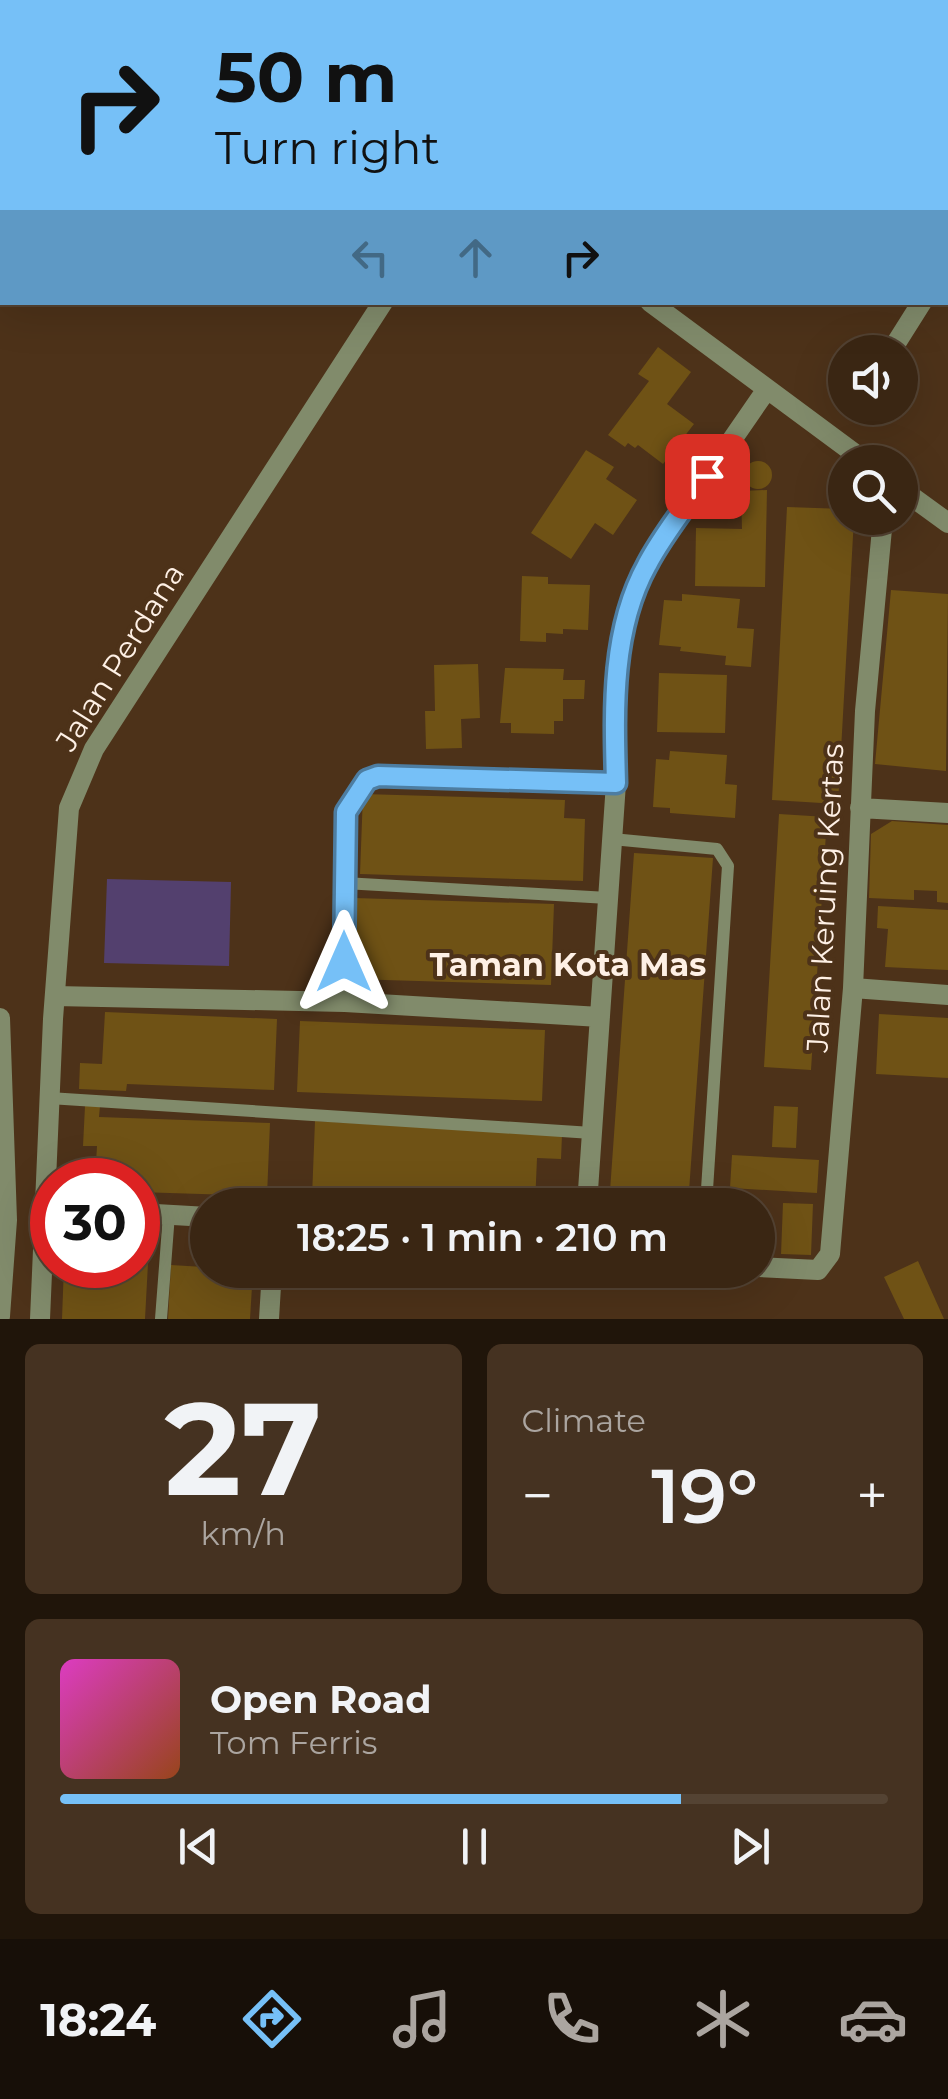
<!DOCTYPE html>
<meta charset="utf-8">
<style>
body{margin:0;font-family:Montserrat,sans-serif;background:#453221;color:#f1f3f6;height:100vh;display:flex;flex-direction:column;font-size:38px;white-space:nowrap}
*{box-sizing:border-box;margin:0}
p{font-size:32px;color:#aba5a0}
.icon{flex:none;width:55px;height:55px;fill:none;stroke:currentColor;stroke-width:2;stroke-linecap:round;stroke-linejoin:round}
.map{position:relative;height:1319px;overflow:hidden}
.side{display:flex;flex-direction:column;gap:25px;padding:25px;background:#20150a;flex:1}
.side>*{flex:none}
.guide{position:absolute;left:0px;top:0px;width:950px;height:305px;box-shadow:0 10px 40px #0002,0 0 0 2px #544333;background:#76c0f7;color:#111;overflow:hidden}
.tools{position:absolute;left:828px;top:335px;display:grid;gap:20px}
.tools a{display:grid;place-items:center;width:90px;height:90px;border-radius:50%;background:#3a2613;box-shadow:0 10px 40px #0002,0 0 0 2px #544333;font-size:50px}
.speed{position:absolute;left:30px;top:1158px;display:flex;gap:20px;font-size:50px;font-weight:700;text-align:center}
.speed>*{display:grid;place-content:center;width:130px;height:130px;border-radius:50%;background:#3a2613;box-shadow:0 10px 40px #0002,0 0 0 2px #544333;line-height:1}
.speed .limit{border:15px solid #d22;background:#fff;color:#111}
.pin{position:absolute;display:grid;place-items:center;width:85px;height:85px;color:#fff;margin:-42px;border-radius:20px;box-shadow:0 5px 15px #0006}
.me{position:absolute;width:110px;margin:-55px;rotate:0deg;stroke-linejoin:round;filter:drop-shadow(0 0 8px #0008)}
.turn{display:flex;align-items:center;gap:35px;height:210px;padding:0 50px;font-size:45px}
.turn .icon{width:130px;height:130px;stroke-width:2.5}
.turn b{display:block;font-size:70px;line-height:85px}
.lanes{display:flex;align-items:center;height:95px;padding:0 50px;background:#0003;justify-content:center;gap:50px;direction:ltr}
.lanes .off{opacity:.35}
.big{font-size:75px;font-weight:600;line-height:1.1}
.side .widget{flex:1;display:flex;flex-direction:column;justify-content:center;gap:15px;min-width:0;padding:0 35px;border-radius:15px;background:#453221}
.side .dial{align-items:center;gap:0}
.dial b{font-size:130px;line-height:1}
.song{display:flex;align-items:center;gap:30px}
.cover{width:120px;height:120px;border-radius:15px;background:linear-gradient(135deg,hsl(310 70% 55%),hsl(20 70% 35%))}
.played{height:10px;border-radius:5px;background:linear-gradient(90deg,#76c0f7 75%,#544333 75%)}
.keys{display:flex;justify-content:space-around;direction:ltr}
.heat{display:flex;justify-content:space-between;align-items:center;font-size:55px;direction:ltr}
.side .tiles{flex:1;display:grid;gap:25px;grid-template-columns:1fr 1fr}
.widget:last-child{grid-column:span 2}
.trip{position:absolute;left:190px;top:1188px;width:585px;height:100px;border-radius:50px;background:#3a2613;box-shadow:0 10px 40px #0002,0 0 0 2px #544333;font-weight:600;line-height:100px;text-align:center}
.tabs{display:flex;height:160px;justify-content:space-around;align-items:center;background:#170f08;color:#aba5a0}
.tabs .icon{width:70px;height:70px}
.tabs .current{color:#76c0f7}
.tabs b{font-size:45px;color:#f1f3f6}
.map>svg:first-child{display:block}
.green{fill:#53406e}
.building{fill:#6f5215}
.lines{fill:none;stroke-linecap:round;stroke-linejoin:round}
.lane{stroke:#818b6b;stroke-width:12}
.street{stroke:#818b6b;stroke-width:20}
.route-casing{stroke:#4d7da1;stroke-width:25}
.route{stroke:#76c0f7;stroke-width:18}
.labels{text-anchor:middle;dominant-baseline:central;stroke-width:8;stroke-linejoin:round;paint-order:stroke}
.street-label{font-size:30px;fill:#fef0e5;stroke:#4d3219}
.neighbourhood-label{font-size:32px;font-weight:bold;fill:#fef0e5;stroke:#4d3219}
</style>
<div class="map">
<svg width="948" height="1319" viewBox="0 0 948 1319">
<rect width="100%" height="100%" fill="#4d3219"/>
<path class="green" d="M107,879l124,3 -2,84 -125,-3z"/>
<path class="building" d="M658,347l33,25 -24,32 27,20 -31,40 -25,-19 -3,3 -7,-5 -3,4 -17,-12 41,-54 -11,-7z
M586,450l28,17 -8,12 31,21 -24,35 -18,-12 -24,36 -40,-26z
M744 475a14 14 0 1 1 28 0a14 14 0 1 1-28 0Z
M767,490l-2,97 -70,-1 1,-58 46,1 -1,-38z
M787,507l58,2v9h9l-16,286 -66,-4z
M522,576l26,1v7l42,1 -2,45 -25,-1v5l-17,-1v9l-26,-1z
M891,590l57,4 -2,177 -71,-7z
M682,594l58,5 -3,29 17,1 -3,38 -26,-2 1,-9 -46,-5 1,-4 -22,-2 5,-45 18,1z
M478,664l2,54 -19,1 1,29 -36,1 -1,-38h10l-1,-46z
M505,668l59,1 -1,11h22l-1,19h-21v22h-9v13l-43,-1v-10h-11z
M659,673l68,2 -2,58 -68,-1z
M670,751l57,4 -2,29 12,1 -2,33 -65,-5v-5l-17,-1 3,-48 13,1z
M363,794l202,6 -1,18 21,1 -2,62 -223,-7z
M779,814l48,3 -16,253 -47,-3z
M892,821l56,4v78l-11,-1v-11l-23,-1v10l-45,-2 2,-64z
M634,853l79,5 -25,347h-79z
M354,898l200,6 -3,81 -200,-6z
M878,906l70,4v60l-63,-3 3,-38 -11,-1z
M105,1012l172,7 -3,71 -147,-6 -1,7 -47,-2 1,-26 22,1z
M879,1014l69,4v60l-72,-4z
M300,1021l245,9 -3,71 -245,-9z
M85,1106h15l-1,11 171,6 -3,73 -129,-4v-12h-43l2,-34h-14z
M774,1106l24,1 -2,41 -24,-1z
M315,1121l247,14 -1,24 -24,-1 -2,47 -223,-8z
M732,1155l87,5 -2,33 -87,-5z
M783,1203l30,1 -2,51 -30,-1z
M138,1245h11l-4,74h-83l2,-54h74z
M918,1261l26,58h-40l-20,-42z
M171,1265l82,5 -3,49h-82z"/>
<g class="lines">
<path class="lane" d="M612,839l105,10 11,17 -22,339
M344,883l264,15
M49,1098l543,35
M161,1319l8,-105"/>
<path class="street" d="M236,0l3,2
M788,0l4,2
M577,2l2,-2
M675,2l2,-2
M948,262v-1
M650,302l216,160
M893,348l29,-46
M900,488l48,35
M860,808l88,5
M853,988l95,7
M55,996l290,6 255,15
M345,1002l2,-189 20,-33 11,-4 238,7
M0,1018l7,202 -7,96
M587,1205l29,-422 -2,-57 7,-86 9,-38 17,-39 120,-174
M138,1213l70,4
M758,1267l60,3 12,-16 23,-266 12,-277 18,-193
M40,1319l13,-300 16,-211 25,-59 289,-447
M269,1319l3,-49"/>
</g>
<g class="lines">
<defs>
<path id="route" d="M344,962l2,-150 21,-32 11,-4 238,7c-2,-73 -5,-153 31,-218 16,-31 40,-60 60,-89"/>
</defs>
<use href="#route" class="route-casing"/>
<use href="#route" class="route"/>
</g>
<g class="labels">
<g class="street-label">
<text transform="translate(120 657) rotate(-58)">Jalan Perdana</text>
<text transform="translate(825 898) rotate(-87)">Jalan Keruing Kertas</text>
</g>
<g class="neighbourhood-label">
<text x="568" y="964">Taman Kota Mas</text>
</g>
</g>
</svg>
<div class="tools">
<a><svg class="icon" aria-label="sound" viewBox="0 0 24 24"><path d="M4 9h4l5-4v14l-5-4H4zM17 9q2 3 0 6"/></svg></a>
<a><svg class="icon" aria-label="search" viewBox="0 0 24 24"><circle cx="10" cy="10" r="6"/><path d="M15 15l6 6"/></svg></a>
</div>
<div class="speed"><div class="limit">30</div></div>
<div class="pin" style="left:707px;top:476px;background:#d93025"><svg class="icon" aria-label="arrive" viewBox="0 0 24 24"><path d="M6 21V4h12l-3 4 3 4H6"/></svg></div>
<svg class="me" style="left:344px;top:962px" viewBox="-20 -20 40 40"><path d="M0-17L14 15 0 8-14 15z" fill="#76c0f7" stroke="#fff" stroke-width="4"/></svg>
<div class="trip">18:25 · 1 min · 210 m</div>
<div class="guide">
<div class="turn"><svg class="icon" aria-label="right" viewBox="0 0 24 24"><path d="M7 20v-9h11M14 6l5 5-5 5"/></svg><div><b>50 m</b>Turn right</div></div>
<div class="lanes"><svg class="icon off" aria-label="left" viewBox="0 0 24 24"><path d="M17 20v-9H6M10 6l-5 5 5 5"/></svg><svg class="icon off" aria-label="ahead" viewBox="0 0 24 24"><path d="M12 20V5M6 11l6-6 6 6"/></svg><svg class="icon" aria-label="right" viewBox="0 0 24 24"><path d="M7 20v-9h11M14 6l5 5-5 5"/></svg></div>
</div>
</div>
<section class="side">
<div class="tiles">
<div class="widget dial"><b>27</b><p>km/h</p></div>
<div class="widget"><p>Climate</p>
<div class="heat"><a>−</a><b class="big">19°</b><a>+</a></div>
</div>
<div class="widget">
<div class="song"><i class="cover"></i><div><b>Open Road</b><p>Tom Ferris</p></div></div>
<div class="played"></div>
<div class="keys"><svg class="icon" aria-label="previous" viewBox="0 0 24 24"><path d="M18 5L8 12l10 7zM5 5v14"/></svg><svg class="icon" aria-label="pause" viewBox="0 0 24 24"><path d="M8 5v14M16 5v14"/></svg><svg class="icon" aria-label="next" viewBox="0 0 24 24"><path d="M6 5l10 7-10 7zM19 5v14"/></svg></div>
</div>
</div>
</section>
<nav class="tabs">
<b>18:24</b>
<svg class="icon current" aria-label="directions" viewBox="0 0 24 24"><path d="M12 3l9 9-9 9-9-9zM9 14v-3h6M13 9l2 2-2 2"/></svg>
<svg class="icon" aria-label="music" viewBox="0 0 24 24"><path d="M9 18V5l10-2v13"/><circle cx="6" cy="18" r="3"/><circle cx="16" cy="16" r="3"/></svg>
<svg class="icon" aria-label="phone" viewBox="0 0 24 24"><path d="M5 4h4l2 5-3 2q2 4 5 5l2-3 5 2v4C11 20 4 13 5 4z"/></svg>
<svg class="icon" aria-label="climate" viewBox="0 0 24 24"><path d="M12 3v18M4 7l16 10M4 17L20 7"/></svg>
<svg class="icon" aria-label="car" viewBox="0 0 24 24"><path d="M5 17H2v-5l4-1 3-4h7l3 4 3 1v5h-3M9 17h6M6 11h13"/><circle cx="7" cy="17" r="2"/><circle cx="17" cy="17" r="2"/></svg>
</nav>
